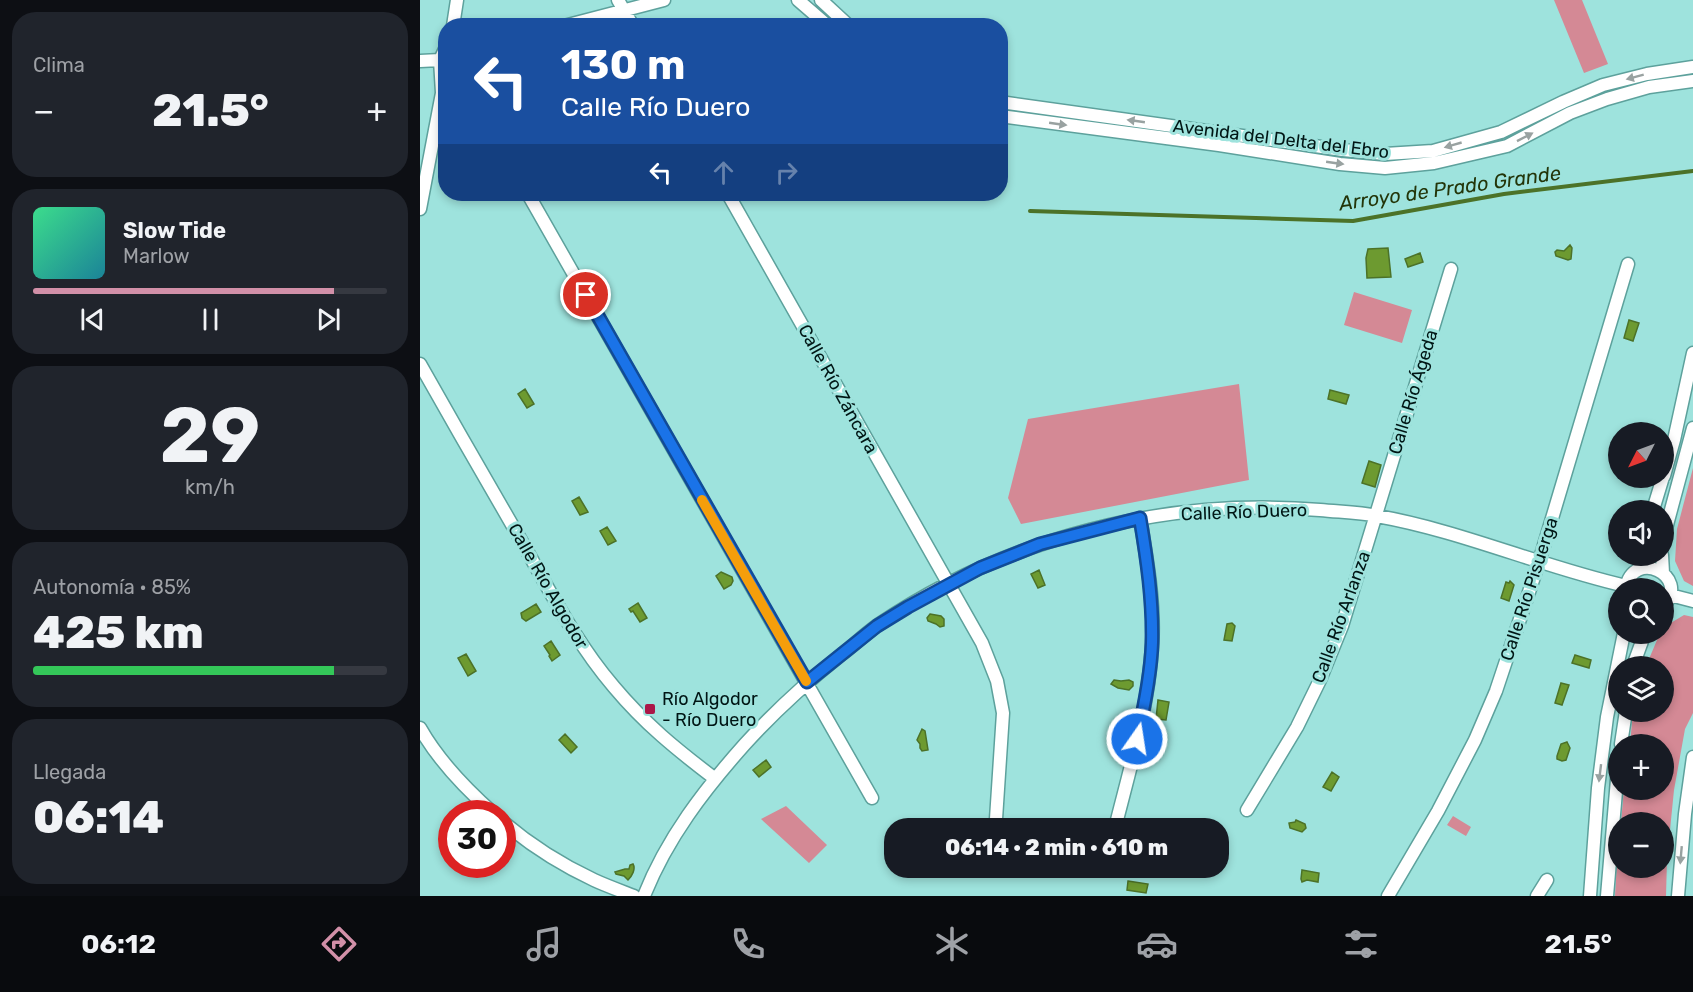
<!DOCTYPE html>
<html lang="es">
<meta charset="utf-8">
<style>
body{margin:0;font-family:Rubik,sans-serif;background:#20242c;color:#f1f3f6;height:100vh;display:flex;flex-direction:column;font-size:22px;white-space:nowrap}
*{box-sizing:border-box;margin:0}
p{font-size:20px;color:#9ea1a6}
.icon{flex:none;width:33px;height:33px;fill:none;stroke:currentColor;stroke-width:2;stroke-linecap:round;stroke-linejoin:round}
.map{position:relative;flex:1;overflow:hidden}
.details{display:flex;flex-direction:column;gap:12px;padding:12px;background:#0d0f14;width:420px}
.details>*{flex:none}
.top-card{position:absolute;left:18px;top:18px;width:570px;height:183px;border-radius:24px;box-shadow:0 3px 9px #0003;background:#1a4fa0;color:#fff;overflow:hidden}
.needle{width:39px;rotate:228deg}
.tools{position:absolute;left:1188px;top:422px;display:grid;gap:12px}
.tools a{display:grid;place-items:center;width:66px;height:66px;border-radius:50%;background:#171b24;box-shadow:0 3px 9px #0003;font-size:30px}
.speed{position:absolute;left:18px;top:800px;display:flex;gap:12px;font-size:30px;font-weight:700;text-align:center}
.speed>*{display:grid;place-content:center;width:78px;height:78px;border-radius:50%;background:#171b24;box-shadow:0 3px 9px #0003;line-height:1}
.speed .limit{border:9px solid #d22;background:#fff;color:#111}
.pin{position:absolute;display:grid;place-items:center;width:51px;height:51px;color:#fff;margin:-26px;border:3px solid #fff;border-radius:50%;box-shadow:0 2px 6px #0007}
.me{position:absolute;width:66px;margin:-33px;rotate:13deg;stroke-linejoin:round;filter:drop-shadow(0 0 4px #0008)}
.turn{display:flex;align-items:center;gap:21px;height:126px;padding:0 24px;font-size:27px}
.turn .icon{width:78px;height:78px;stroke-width:2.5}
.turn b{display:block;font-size:42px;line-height:51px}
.lanes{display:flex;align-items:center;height:57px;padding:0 24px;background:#0003;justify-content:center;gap:30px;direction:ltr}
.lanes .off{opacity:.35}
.big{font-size:45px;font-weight:800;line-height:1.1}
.details .widget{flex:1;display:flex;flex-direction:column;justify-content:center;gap:9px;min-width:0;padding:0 21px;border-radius:24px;background:#20242c}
.details .dial{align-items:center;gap:0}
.dial b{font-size:78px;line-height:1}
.song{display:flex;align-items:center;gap:18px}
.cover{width:72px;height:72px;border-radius:9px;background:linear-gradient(135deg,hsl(150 70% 55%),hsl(190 70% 35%))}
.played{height:6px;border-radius:3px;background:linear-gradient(90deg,#d290a8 85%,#363941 85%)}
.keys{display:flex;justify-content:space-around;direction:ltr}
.heat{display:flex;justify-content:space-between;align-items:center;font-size:33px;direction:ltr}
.charge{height:9px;border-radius:4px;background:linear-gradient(90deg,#34c759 85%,#363941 0)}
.trip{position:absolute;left:464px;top:818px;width:345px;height:60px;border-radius:24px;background:#171b24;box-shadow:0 3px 9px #0003;font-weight:800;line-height:60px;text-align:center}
.tabs{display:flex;height:96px;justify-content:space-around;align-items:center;background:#090b0e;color:#9ea1a6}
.tabs .icon{width:42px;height:42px}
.tabs .on{color:#d290a8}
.tabs b{font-size:27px;color:#f1f3f6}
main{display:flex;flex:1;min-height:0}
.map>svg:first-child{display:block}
.green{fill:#d48995}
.water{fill:#6d9a30;stroke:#4c7228;stroke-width:1.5}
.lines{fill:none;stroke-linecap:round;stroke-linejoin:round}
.stream{stroke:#4c7228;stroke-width:4}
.minor-casing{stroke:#5da19c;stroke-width:15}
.minor{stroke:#fff;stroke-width:12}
.oneway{fill:#99a2a1}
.route-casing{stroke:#114b97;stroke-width:15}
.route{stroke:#1a73e8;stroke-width:10}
.slow{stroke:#f59e0b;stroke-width:10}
.poi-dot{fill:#ab1748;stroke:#9ee3dd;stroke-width:2}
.labels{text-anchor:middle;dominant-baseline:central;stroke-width:6;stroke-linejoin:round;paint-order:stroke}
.street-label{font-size:18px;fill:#001615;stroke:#9ee3dd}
.poi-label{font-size:18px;fill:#001615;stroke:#9ee3dd;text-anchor:start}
.water-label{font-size:20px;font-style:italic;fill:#233509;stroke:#9ee3dd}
</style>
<main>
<section class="details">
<div class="widget"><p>Clima</p>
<div class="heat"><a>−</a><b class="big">21.5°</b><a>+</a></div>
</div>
<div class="widget">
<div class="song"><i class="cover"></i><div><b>Slow Tide</b><p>Marlow</p></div></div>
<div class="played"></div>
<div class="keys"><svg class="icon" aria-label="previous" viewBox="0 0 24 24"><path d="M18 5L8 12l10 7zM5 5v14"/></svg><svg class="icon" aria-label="pause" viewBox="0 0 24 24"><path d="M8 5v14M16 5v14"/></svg><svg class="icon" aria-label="next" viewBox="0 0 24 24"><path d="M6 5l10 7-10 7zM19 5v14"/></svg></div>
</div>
<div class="widget dial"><b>29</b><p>km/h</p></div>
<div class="widget"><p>Autonomía · 85%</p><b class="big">425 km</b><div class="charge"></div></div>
<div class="widget"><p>Llegada</p><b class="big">06:14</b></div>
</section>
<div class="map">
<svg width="1273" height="896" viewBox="0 0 1273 896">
<rect width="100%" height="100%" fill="#9ee3dd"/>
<path class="green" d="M1134,0h28l26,64 -24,9z
M934,292l58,18 -10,33 -58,-18z
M819,384l10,96 -228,44 -13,-26 20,-79z
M1273,468v118l-9,-5 -9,-20 2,-32z
M1264,615l9,2v96l-8,16 -11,61 -7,70 -1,36h-51l3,-54v25h46v-45h-43l3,-33h40v-45h-34l3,-33h31v-45h-18l14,-33h4v-6z
M366,806l41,39 -18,18 -48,-44z
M1033,816l18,11 -5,9 -19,-11z"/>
<path class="water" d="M1150,245l2,3 -1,11 -3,1 -12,-4 -1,-4 2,-2 7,1z
M968,248l3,29 -24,1 -1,-20 2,-9z
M1000,253l3,9 -15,5 -3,-8z
M1209,320l10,3 -6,18 -9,-3z
M105,389l9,15 -7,4 -9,-14z
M910,390l19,5 -3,9 -18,-5z
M949,461l12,4 -6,22 -13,-4z
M159,497l9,15 -8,3 -8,-14z
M187,527l9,14 -8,4 -8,-14z
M619,570l6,15 -7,3 -7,-14z
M301,572l11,5 1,4 -2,4 -7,4 -8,-13z
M1086,582l3,1 1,-2 4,4 -5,16 -8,-3z
M218,603l9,15 -7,4 -7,-11 -2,1 -2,-3z
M116,604l5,8 -15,9 -4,-3 -1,-5z
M510,614l11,2 3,3v7l-4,1 -4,-3 -8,-3 -1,-3z
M812,623l3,3 -3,15 -8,-1 3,-16z
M131,641l9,14 -8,6 -3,-5 1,-1 -6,-9z
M46,654l10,17 -8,5 -10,-18z
M1155,655l16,5 -2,8 -17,-5z
M694,680l7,1 8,-1 4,2v4l-4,4 -11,-2 -7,-4z
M1141,683l8,2 -7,20 -7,-2z
M738,700l11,2 -3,18 -10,-1z
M694,727l11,3 -4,16 -8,-2 3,-11 -3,-2z
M502,729l3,2 3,19 -6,1 -2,-3v-4l-3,-4z
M145,734l12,13 -6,6 -12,-13z
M1147,742l3,6 -4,12 -4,1 -5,-2v-3l4,-12z
M346,760l5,7 -12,10 -6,-7z
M912,772l7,5 -8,14 -8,-4z
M876,820l9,4 1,4 -4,4 -12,-4 -1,-5 6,-1z
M213,864c3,5 -1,12 -5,16l-4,-4 -8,-2 -1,-2 10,-3h4l1,-4z
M882,870l17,3 -1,9 -11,-2 -5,2 -1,-3z
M708,881l20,3 -2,9 -19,-3z"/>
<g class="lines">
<path class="stream" d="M610,211l323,10 151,-27 189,-23"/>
<defs>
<path id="minor" d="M198,0l15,26
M378,0l30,26
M401,0l28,26
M33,26l4,-26
M144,26l100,-26
M0,61l20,-1 6,-2
M580,102l343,48 42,4 48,-3 68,-19 62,-30 40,-17 44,-11 46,-7
M580,116l219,29 121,19 45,4 49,-5 73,-17 63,-33 37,-14 42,-12 44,-6
M108,194l344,604
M308,194l254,449 15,38 6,32 -7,106
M0,209l22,-116 -2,-33 6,-13
M0,364c35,62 70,123 106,185 27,48 52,96 88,138 31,37 62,62 100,91
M1244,476l10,-36 19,-87
M1233,510l10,-33
M1244,536l29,-108
M1242,555l1,18
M1206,588c7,-40 65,-13 38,18
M1250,595l23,6
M1213,666l12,-33
M0,728c18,32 46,61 73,85
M1201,744l5,-33
M827,810l50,-83 23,-47 22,-54 109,-357
M82,821c28,24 60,44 92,59 13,6 27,11 40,16
M695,828c15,-60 33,-119 37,-181 3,-43 -5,-87 -12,-129
M224,896c23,-58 60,-106 101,-152 30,-33 62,-62 97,-90 12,-9 23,-20 36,-29 129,-87 287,-128 442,-115 19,2 39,2 57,6 85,15 165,51 249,70
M968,896l50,-85 37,-71 21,-49 43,-129 89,-298
M1117,896l10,-16
M1170,896l8,-108 9,-71 17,-84
M1187,896l11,-128
M1258,896l7,-82 8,-57"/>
</defs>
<use href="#minor" class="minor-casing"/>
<use href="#minor" class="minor"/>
</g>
<defs><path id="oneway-solid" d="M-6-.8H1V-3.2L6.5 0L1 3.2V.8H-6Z" transform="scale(1.5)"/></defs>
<g class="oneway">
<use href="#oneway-solid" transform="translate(1215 77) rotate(165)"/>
<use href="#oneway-solid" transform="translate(716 121) rotate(-172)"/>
<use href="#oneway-solid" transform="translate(638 124) rotate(8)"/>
<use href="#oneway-solid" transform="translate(1105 137) rotate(-27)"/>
<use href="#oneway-solid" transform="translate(1033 145) rotate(164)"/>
<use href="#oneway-solid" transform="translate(915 163) rotate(8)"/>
<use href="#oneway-solid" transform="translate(1180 773) rotate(97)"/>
<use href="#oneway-solid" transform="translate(1261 855) rotate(95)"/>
</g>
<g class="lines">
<defs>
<path id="route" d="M166,295l221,387 70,-56 31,-19 72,-39 60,-24 100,-26c7,42 13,83 12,125 -1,32 -8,65 -15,96"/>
</defs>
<use href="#route" class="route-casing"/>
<use href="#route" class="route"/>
<path class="slow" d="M282,500l104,181"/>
</g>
<rect class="poi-dot" x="224" y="703" width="12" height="12" rx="3"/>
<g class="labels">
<g class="street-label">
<text transform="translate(861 139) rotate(7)">Avenida del Delta del Ebro</text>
<text transform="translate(418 389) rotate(61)">Calle Río Záncara</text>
<text transform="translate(993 392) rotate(-73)">Calle Río Ágeda</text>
<text transform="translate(824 512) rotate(-2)">Calle Río Duero</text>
<text transform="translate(128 586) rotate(60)">Calle Río Algodor</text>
<text transform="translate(1109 589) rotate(-72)">Calle Río Pisuerga</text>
<text transform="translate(921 617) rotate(-70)">Calle Río Arlanza</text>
</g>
<g class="poi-label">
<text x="242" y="699">Río Algodor<tspan x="242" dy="21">- Río Duero</tspan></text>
</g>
<g class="water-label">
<text transform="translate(1030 188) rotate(-8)">Arroyo de Prado Grande</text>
</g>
</g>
</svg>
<div class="tools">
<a><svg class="needle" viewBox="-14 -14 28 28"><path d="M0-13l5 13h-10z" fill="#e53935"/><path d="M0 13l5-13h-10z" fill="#9ea1a6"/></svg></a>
<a><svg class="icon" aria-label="sound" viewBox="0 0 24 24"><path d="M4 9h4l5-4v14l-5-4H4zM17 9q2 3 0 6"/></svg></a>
<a><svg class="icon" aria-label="search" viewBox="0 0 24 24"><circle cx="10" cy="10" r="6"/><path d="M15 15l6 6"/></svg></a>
<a><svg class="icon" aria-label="layers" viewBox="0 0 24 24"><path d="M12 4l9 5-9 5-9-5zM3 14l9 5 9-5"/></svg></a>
<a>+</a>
<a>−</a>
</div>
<div class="speed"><div class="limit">30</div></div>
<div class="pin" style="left:166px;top:295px;background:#d93025"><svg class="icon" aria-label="arrive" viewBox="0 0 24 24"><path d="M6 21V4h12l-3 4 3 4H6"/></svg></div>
<svg class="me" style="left:717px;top:739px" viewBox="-20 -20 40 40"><circle r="17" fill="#1a73e8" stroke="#fff" stroke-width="3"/><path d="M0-11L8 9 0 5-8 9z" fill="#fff"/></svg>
<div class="trip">06:14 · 2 min · 610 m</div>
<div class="top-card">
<div class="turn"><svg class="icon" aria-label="left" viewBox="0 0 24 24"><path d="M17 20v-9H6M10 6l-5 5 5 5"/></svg><div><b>130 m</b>Calle Río Duero</div></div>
<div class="lanes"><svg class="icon" aria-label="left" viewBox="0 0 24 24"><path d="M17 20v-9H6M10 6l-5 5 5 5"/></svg><svg class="icon off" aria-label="ahead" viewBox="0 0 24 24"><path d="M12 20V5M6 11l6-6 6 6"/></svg><svg class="icon off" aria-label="right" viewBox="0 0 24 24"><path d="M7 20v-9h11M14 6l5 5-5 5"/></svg></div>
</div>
</div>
</main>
<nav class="tabs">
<b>06:12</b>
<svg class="icon on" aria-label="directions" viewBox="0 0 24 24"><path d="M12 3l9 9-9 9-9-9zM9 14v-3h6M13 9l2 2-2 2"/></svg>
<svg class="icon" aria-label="music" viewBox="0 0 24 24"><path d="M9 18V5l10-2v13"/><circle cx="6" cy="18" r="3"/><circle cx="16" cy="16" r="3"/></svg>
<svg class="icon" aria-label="phone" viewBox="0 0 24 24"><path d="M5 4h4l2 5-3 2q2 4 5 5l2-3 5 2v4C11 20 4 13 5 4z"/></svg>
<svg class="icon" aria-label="climate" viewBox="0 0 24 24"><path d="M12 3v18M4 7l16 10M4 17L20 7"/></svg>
<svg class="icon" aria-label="car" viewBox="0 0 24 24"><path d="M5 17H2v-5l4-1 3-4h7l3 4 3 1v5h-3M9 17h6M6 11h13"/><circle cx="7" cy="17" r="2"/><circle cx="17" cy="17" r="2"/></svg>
<svg class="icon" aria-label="filters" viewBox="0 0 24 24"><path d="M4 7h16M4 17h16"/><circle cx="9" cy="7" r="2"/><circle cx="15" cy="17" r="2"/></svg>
<b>21.5°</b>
</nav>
